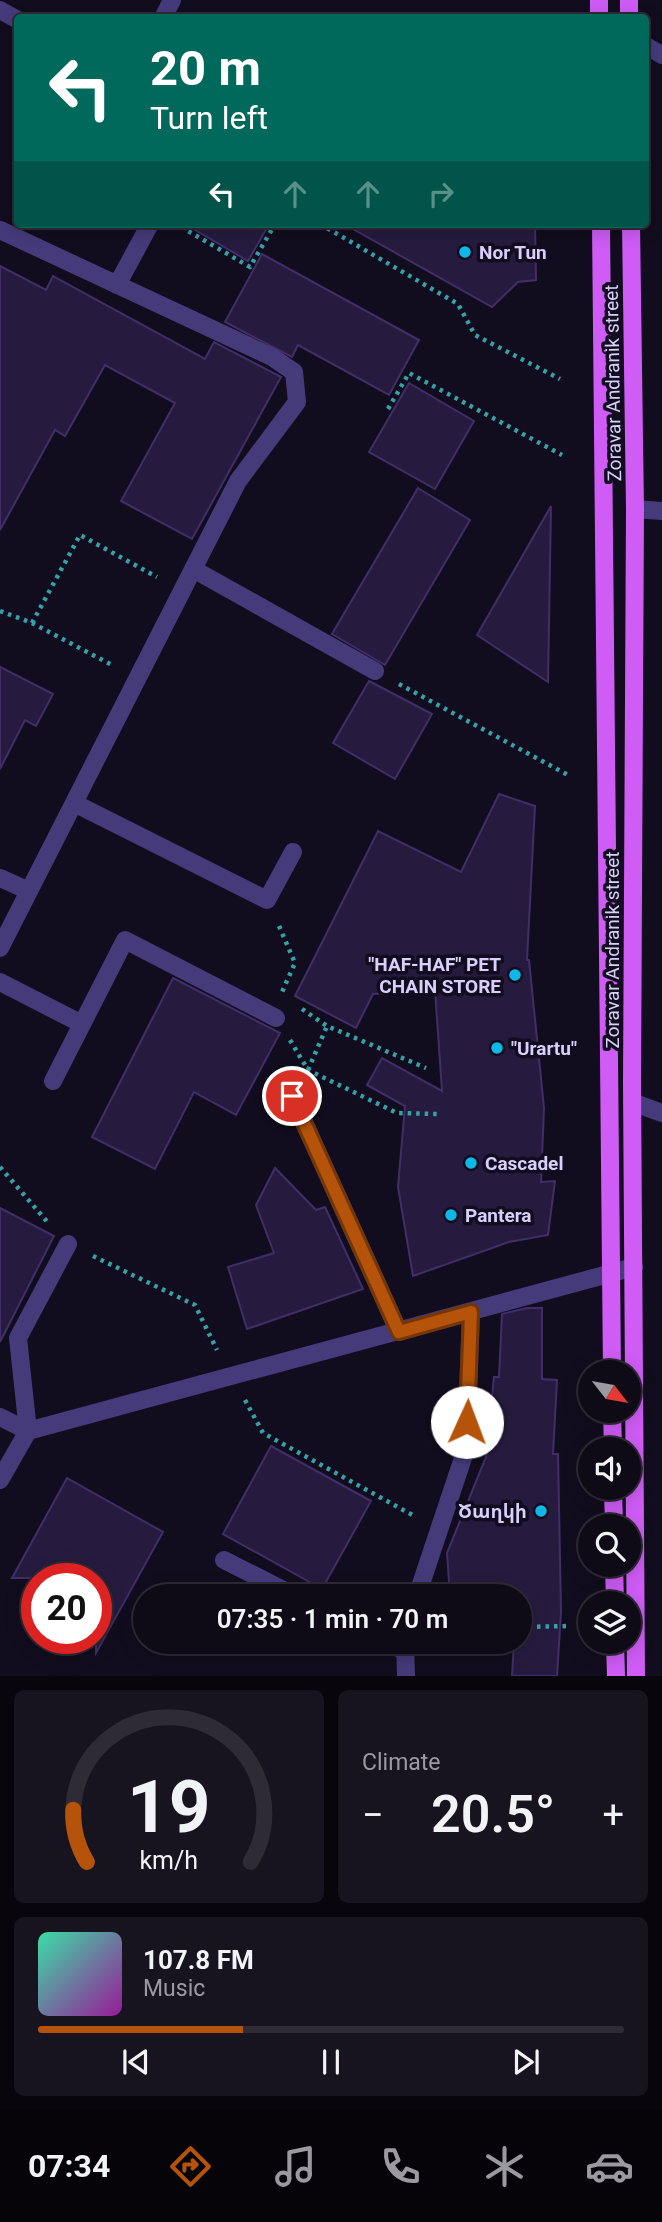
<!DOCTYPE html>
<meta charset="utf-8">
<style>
body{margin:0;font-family:Roboto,"Noto Sans Armenian",sans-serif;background:#17131f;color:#f1f3f6;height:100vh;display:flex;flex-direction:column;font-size:26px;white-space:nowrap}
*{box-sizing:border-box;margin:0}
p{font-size:23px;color:#9b9aa1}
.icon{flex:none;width:38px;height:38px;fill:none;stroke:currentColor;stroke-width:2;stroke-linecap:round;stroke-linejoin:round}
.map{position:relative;height:1676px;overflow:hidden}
.drawer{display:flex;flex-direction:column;gap:14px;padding:14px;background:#08060c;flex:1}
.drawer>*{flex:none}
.guide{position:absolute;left:14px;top:14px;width:635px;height:214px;border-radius:7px;box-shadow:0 4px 18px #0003,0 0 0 2px #2e2b35;background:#00695c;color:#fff;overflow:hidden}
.needle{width:46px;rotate:121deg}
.fabs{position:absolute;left:578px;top:1360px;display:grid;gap:14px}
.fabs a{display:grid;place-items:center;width:63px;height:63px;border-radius:50%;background:#0e0a16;box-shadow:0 4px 18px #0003,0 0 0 2px #2e2b35;font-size:35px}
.speed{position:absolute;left:21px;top:1563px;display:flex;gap:14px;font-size:35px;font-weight:700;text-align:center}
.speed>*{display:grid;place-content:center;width:91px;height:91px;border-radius:50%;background:#0e0a16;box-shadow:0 4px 18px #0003,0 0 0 2px #2e2b35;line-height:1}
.speed .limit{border:10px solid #d22;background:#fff;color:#111}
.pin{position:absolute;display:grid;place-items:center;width:60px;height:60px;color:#fff;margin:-30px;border:4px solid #fff;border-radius:50%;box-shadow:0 2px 7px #0007}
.me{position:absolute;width:77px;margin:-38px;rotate:2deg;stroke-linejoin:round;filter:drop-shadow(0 0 5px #0008)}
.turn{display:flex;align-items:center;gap:24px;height:147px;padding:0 21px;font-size:32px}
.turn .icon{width:91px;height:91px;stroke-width:2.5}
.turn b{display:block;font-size:49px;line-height:60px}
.lanes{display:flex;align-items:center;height:66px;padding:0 21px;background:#0003;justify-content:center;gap:35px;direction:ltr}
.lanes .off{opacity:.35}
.big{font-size:52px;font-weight:600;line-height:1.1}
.drawer .widget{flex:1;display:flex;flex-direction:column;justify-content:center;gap:10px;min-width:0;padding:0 24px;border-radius:10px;background:#17131f}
.drawer .dial{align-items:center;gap:0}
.dial svg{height:182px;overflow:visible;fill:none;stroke:#2e2b35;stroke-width:7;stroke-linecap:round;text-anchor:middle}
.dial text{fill:#f1f3f6;stroke:none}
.song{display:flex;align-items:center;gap:21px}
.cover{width:84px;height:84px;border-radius:10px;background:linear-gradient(135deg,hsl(160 70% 55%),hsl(300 70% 35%))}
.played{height:7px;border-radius:4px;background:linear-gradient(90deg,#b45309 35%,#2e2b35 35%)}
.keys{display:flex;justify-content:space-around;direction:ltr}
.heat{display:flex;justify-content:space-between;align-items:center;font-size:38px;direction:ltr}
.drawer .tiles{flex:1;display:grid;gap:14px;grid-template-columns:1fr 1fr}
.widget:last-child{grid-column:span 2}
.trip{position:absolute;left:133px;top:1584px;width:399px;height:70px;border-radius:35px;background:#0e0a16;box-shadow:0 4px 18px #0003,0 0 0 2px #2e2b35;font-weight:600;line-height:70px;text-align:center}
.tabs{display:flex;height:112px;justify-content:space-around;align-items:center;background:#060409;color:#9b9aa1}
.tabs .icon{width:49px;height:49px}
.tabs .on{color:#b45309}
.tabs b{font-size:32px;color:#f1f3f6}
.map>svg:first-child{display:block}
.building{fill:#261b3e;stroke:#412e69;stroke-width:2}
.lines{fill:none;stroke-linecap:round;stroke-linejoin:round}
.path{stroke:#35a2a9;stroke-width:4.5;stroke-dasharray:3.5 5;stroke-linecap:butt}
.minor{stroke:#453b7b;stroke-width:18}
.major{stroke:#ce5cf5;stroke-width:18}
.route-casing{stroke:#753606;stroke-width:18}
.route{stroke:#b45309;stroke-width:12}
.poi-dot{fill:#0eb8e8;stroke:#120d1e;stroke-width:2.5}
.labels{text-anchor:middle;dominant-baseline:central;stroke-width:7;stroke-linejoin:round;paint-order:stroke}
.poi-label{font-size:19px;font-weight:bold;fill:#d9cefc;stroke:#120d1e;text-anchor:start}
.street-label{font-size:19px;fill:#d9cefc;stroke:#120d1e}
</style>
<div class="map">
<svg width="662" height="1676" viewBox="0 0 662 1676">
<rect width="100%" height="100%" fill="#120d1e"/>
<path class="building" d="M185,224h84l-21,37z
M344,224h191l1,56 -18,2 -26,25z
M262,254l157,86 -30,55 -91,-50 -6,12 -67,-35z
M0,266l46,24 7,-14 152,83 9,-17 67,35 -89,162 -71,-38 54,-98 -70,-38 -40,71 -10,-6 -55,100z
M409,383l65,38 -39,68 -66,-37z
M418,488l52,32 -85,145 -53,-31z
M551,506l-3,176 -71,-47z
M0,667l53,27 -17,32 -11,-6 -25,49z
M369,681l63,33 -37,65 -62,-36z
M499,794l36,12 -8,154h2l15,148 -3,74 14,-1 -7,54 -39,7 -96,34 -15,-89 7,-81 -38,-21 15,-27 60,33 -7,-101 -62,4 -17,34 -61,-32 83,-165 83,41z
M173,978l107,55 -44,82 -42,-23 -39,77 -63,-32z
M275,1168l41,42 9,-3 38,82 -116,40 -19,-62 46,-14 -18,-48z
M0,1208l54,28 -54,106z
M527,1308h15v71l15,1 -4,74h5l3,158 -4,64h-45l2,-34h6v-46h-70l-3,-43 39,-96 8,-80h5l3,-63z
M271,1446l100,55 -49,88 -99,-55z
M67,1478l96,54 -67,121v-75h-84z"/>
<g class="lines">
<path class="path" d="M192,224l-4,7 62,36 25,-43
M320,224l138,80 17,31 85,44
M388,409l21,-36 153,82
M0,611l32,12 80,42
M32,623l48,-88 77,42
M399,684l169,91
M279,926l16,37 -13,29
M302,1009l25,17 99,42
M290,1040l18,30 89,43 40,1
M308,1070l19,-44
M0,1167l50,58
M93,1256l102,49 22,45
M245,1400l18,33 153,84
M520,1627l50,-1"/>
<path class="minor" d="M0,10l18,10
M163,18l9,-18
M646,46l16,9
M0,230l272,127 22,15 3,30 -59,79 -238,467
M117,285l33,-61
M635,509l27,2
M193,569l182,102
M74,803l193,97 26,-48
M0,878l29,13
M0,982l82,42
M53,1081l72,-141 151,78
M292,1096l107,236
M632,1102l30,11
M0,1417l28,14 606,-164
M0,1480l28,-49 -10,-93 50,-94
M224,1560l71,36
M417,1596l49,-147 5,-137
M385,1642l20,9
M405,1642l1,34"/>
<path class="major" d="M599,0v18
M629,18v-18
M601,224l11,1148
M631,224l4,285 -3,574 4,593
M612,1410l1,39
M613,1488l1,38
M614,1564l1,39
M615,1642l1,34"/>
</g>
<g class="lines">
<defs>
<path id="route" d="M292,1096l107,236 72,-20 -4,110"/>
</defs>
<use href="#route" class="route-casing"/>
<use href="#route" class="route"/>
</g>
<g class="poi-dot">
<circle cx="465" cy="252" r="7"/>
<circle cx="515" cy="975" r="7"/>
<circle cx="497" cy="1048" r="7"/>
<circle cx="471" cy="1163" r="7"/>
<circle cx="451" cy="1215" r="7"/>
<circle cx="541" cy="1511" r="7"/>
</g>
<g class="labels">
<g class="poi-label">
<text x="479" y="252">Nor Tun</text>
<text x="501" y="964" text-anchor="end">"HAF-HAF" PET<tspan x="501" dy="22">CHAIN STORE</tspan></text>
<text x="511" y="1048">"Urartu"</text>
<text x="485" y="1163">Cascadel</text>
<text x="465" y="1215">Pantera</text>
<text x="527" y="1511" text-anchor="end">Ծաղկի</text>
</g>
<g class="street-label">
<text transform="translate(613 383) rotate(-91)">Zoravar Andranik street</text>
<text transform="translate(612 950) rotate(-90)">Zoravar Andranik street</text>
</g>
</g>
</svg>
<div class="fabs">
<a><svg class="needle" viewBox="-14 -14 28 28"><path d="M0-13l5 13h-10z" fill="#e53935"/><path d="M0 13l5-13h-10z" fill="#9b9aa1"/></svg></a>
<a><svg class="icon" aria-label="sound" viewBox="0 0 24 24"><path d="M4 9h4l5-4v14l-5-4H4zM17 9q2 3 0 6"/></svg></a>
<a><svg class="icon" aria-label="search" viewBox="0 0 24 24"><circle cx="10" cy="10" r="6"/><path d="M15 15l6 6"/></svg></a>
<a><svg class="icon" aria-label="layers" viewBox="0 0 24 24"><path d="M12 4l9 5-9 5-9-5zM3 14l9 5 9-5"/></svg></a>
</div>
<div class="speed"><div class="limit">20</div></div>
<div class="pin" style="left:292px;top:1096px;background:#d93025"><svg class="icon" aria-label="arrive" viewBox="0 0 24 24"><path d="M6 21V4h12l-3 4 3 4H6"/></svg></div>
<svg class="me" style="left:467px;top:1422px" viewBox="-20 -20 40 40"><circle r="19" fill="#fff"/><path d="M0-13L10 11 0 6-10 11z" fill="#b45309"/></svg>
<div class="trip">07:35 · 1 min · 70 m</div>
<div class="guide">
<div class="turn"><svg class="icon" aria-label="left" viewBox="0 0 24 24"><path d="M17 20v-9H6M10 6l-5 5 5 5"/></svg><div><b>20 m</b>Turn left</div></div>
<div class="lanes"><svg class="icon" aria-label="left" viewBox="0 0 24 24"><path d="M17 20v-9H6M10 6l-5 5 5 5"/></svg><svg class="icon off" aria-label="ahead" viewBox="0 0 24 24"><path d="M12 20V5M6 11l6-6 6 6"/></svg><svg class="icon off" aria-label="ahead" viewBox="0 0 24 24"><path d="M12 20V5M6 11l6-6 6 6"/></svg><svg class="icon off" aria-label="right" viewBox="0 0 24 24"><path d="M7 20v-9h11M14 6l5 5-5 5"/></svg></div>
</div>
</div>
<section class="drawer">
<div class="tiles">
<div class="widget dial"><svg viewBox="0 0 100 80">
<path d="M14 69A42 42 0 1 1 86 69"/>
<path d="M14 69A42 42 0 0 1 8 46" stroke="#b45309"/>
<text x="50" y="56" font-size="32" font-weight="700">19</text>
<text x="50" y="72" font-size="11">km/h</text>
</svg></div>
<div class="widget"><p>Climate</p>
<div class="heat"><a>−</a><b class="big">20.5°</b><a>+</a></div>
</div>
<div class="widget">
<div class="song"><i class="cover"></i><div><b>107.8 FM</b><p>Music</p></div></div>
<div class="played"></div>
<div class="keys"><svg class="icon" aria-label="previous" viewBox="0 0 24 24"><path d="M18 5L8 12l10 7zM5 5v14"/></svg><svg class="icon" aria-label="pause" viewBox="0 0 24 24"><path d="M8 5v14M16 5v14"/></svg><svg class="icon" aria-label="next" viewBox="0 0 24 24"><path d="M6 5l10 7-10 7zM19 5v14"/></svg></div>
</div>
</div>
</section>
<nav class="tabs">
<b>07:34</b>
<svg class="icon on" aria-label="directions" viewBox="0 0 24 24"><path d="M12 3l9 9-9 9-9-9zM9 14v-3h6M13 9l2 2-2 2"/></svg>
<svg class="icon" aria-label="music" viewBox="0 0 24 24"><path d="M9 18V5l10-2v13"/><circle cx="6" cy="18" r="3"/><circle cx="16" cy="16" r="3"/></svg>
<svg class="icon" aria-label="phone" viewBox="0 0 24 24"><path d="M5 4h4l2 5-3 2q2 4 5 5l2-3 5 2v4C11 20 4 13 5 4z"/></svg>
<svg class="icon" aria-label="climate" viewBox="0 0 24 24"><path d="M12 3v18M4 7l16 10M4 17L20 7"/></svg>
<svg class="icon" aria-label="car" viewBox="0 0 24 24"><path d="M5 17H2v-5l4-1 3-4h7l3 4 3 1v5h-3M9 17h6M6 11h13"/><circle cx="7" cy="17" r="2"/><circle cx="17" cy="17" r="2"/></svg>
</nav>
